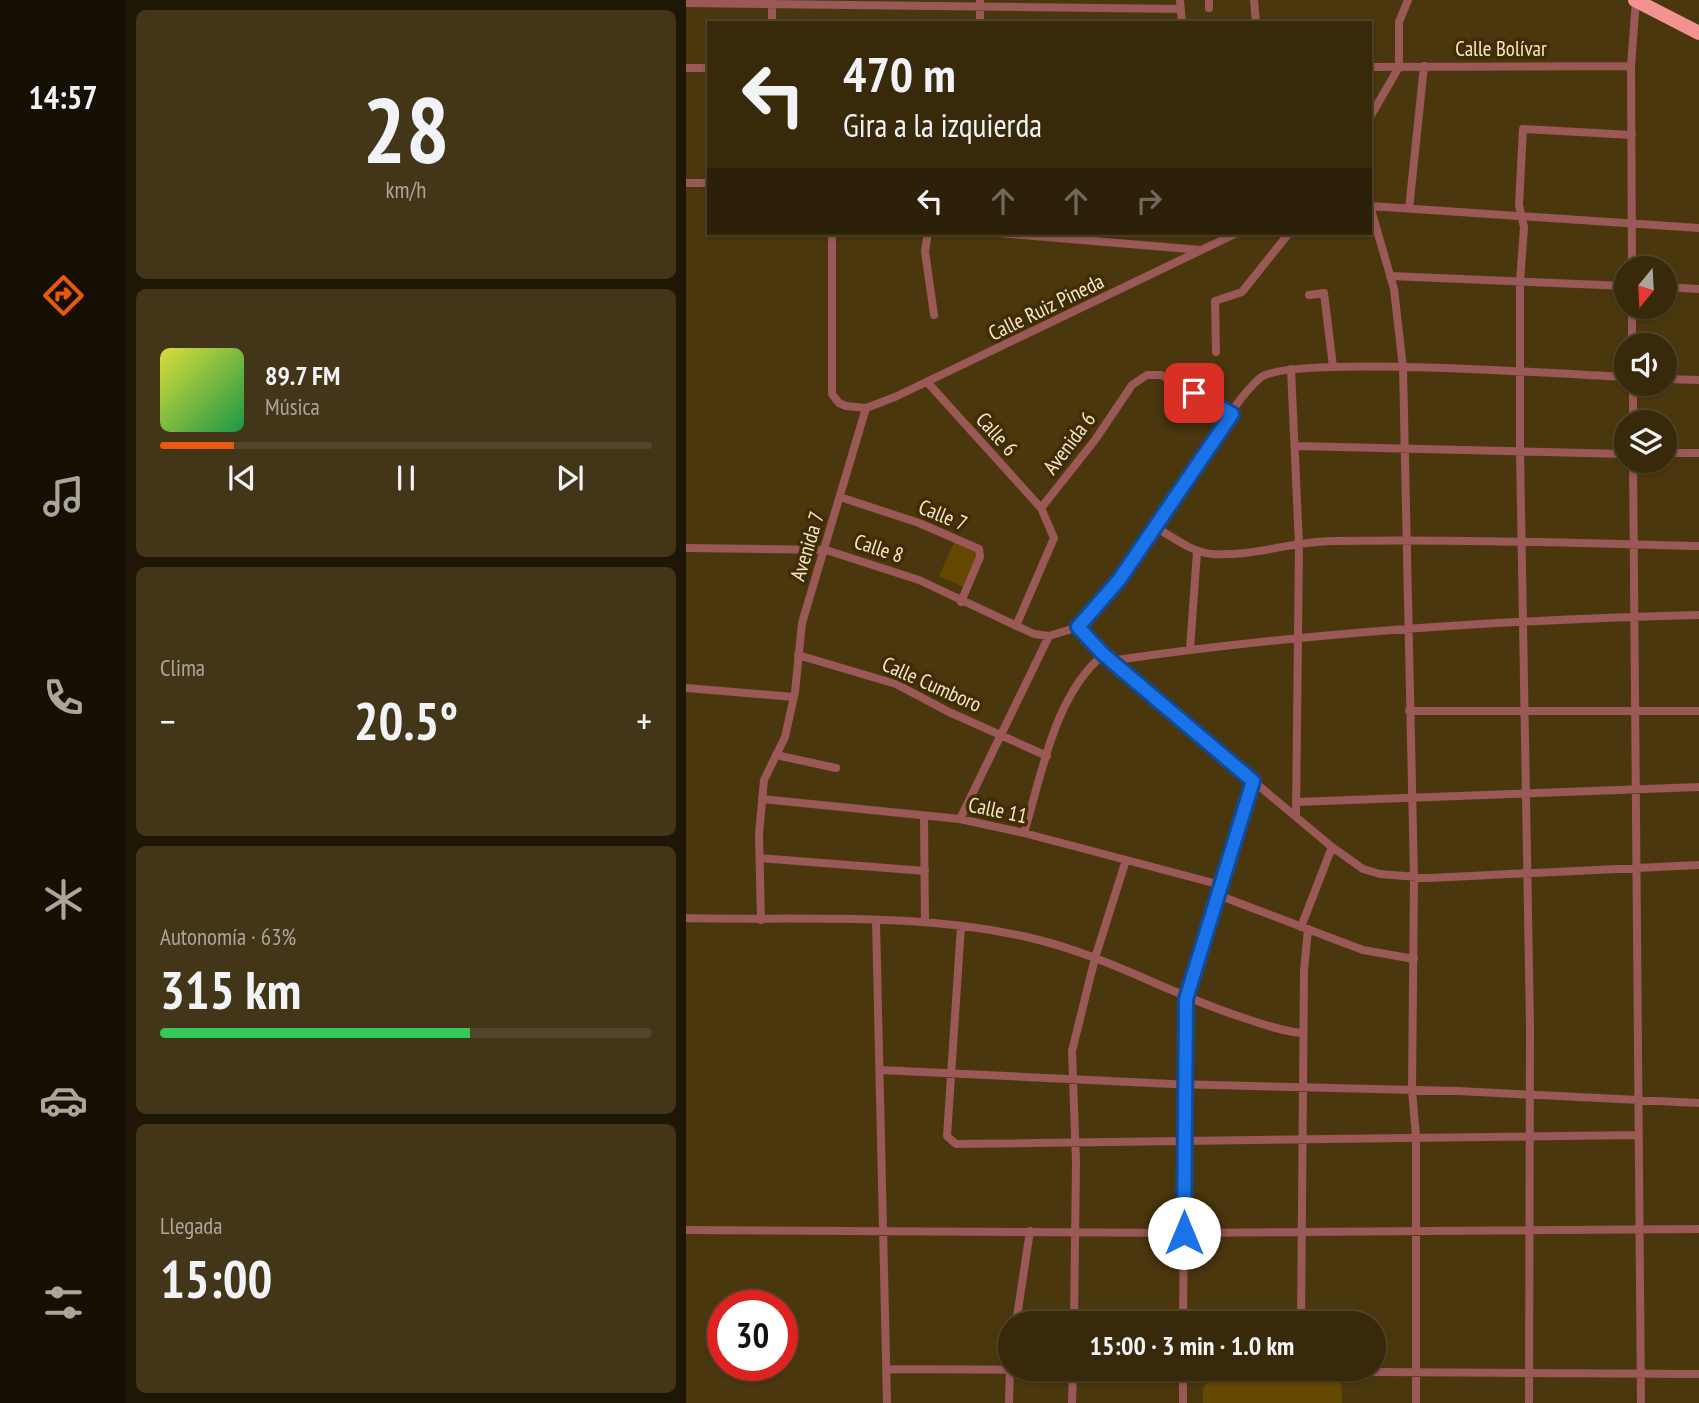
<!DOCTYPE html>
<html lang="es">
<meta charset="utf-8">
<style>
body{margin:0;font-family:"PT Sans Narrow",sans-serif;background:#433518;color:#f1f3f6;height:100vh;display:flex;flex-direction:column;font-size:26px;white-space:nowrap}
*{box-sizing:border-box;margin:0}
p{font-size:23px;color:#aba69c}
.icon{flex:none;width:38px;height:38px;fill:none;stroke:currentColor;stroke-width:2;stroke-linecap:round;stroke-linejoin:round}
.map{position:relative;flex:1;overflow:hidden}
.drawer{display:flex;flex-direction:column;gap:10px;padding:10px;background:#1f1706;width:560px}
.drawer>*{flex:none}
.banner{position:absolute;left:21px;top:21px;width:665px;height:214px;border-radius:0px;box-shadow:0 2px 5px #0004,0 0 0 2px #52452b;background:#38290a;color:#f1f3f6;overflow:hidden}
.needle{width:46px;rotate:198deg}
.controls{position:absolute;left:928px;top:256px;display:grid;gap:14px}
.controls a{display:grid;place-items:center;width:63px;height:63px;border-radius:50%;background:#38290a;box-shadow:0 2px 5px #0004,0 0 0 2px #52452b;font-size:35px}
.speed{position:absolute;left:21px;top:1290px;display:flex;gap:14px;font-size:35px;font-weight:700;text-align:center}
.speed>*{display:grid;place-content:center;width:91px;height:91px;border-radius:50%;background:#38290a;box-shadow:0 2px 5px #0004,0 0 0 2px #52452b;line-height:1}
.speed .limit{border:10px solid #d22;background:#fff;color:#111}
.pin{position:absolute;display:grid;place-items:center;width:60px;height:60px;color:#fff;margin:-30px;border-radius:14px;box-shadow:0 4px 10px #0006}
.me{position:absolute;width:77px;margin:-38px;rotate:0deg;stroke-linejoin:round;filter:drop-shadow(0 0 5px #0008)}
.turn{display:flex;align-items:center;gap:24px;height:147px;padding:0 21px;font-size:32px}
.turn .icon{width:91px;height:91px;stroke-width:2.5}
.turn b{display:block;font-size:49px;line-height:60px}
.lanes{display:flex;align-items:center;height:66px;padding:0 21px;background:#0003;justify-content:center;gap:35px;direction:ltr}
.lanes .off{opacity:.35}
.big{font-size:52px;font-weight:700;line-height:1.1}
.drawer .card{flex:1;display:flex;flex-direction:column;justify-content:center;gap:10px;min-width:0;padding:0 24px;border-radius:10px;background:#433518}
.drawer .dial{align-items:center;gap:0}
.dial b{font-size:91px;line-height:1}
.song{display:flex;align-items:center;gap:21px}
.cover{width:84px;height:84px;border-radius:10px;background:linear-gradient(135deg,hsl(60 70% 55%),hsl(140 70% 35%))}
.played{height:7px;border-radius:4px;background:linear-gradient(90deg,#ea580c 15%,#52452b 15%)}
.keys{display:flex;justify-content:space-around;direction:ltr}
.heat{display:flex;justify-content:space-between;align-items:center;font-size:38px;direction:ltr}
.charge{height:10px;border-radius:5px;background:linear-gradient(90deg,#34c759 63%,#52452b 0)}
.trip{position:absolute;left:312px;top:1311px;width:388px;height:70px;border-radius:35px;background:#38290a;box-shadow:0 2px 5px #0004,0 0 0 2px #52452b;font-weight:700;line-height:70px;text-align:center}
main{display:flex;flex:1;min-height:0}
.menu{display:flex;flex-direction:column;width:126px;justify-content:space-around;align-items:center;background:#161004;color:#aba69c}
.menu .icon{width:49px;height:49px}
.menu .selected{color:#ea580c}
.menu b{font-size:32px;color:#f1f3f6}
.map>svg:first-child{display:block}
.green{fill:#664900}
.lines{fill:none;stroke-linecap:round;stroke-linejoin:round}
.street{stroke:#9a5857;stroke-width:8}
.highway{stroke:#f39391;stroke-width:14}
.route-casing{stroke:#114b97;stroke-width:18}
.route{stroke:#1a73e8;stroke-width:12}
.labels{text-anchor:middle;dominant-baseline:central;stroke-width:7;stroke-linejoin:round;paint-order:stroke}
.street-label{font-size:21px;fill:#f6e7cc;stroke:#402d02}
</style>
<main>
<nav class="menu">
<b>14:57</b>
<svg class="icon selected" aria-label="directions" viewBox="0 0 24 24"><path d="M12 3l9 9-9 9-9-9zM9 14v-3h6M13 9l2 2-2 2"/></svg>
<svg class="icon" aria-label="music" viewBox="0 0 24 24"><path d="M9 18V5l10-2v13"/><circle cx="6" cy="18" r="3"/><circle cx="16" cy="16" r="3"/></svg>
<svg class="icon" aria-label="phone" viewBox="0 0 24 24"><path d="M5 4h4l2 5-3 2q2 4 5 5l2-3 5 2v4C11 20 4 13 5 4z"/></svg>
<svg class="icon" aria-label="climate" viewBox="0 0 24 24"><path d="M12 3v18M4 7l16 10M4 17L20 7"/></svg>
<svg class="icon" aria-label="car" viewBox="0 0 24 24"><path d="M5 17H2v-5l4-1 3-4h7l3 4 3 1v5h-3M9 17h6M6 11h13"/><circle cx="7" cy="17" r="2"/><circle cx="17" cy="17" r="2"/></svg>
<svg class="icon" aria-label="filters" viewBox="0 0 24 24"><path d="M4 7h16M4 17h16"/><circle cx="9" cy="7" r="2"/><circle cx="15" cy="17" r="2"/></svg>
</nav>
<section class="drawer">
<div class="card dial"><b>28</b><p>km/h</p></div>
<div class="card">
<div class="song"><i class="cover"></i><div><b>89.7 FM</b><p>Música</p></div></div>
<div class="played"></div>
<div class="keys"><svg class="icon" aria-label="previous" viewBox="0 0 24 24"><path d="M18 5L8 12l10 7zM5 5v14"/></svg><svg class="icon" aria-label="pause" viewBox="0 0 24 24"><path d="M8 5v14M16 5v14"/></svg><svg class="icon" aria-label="next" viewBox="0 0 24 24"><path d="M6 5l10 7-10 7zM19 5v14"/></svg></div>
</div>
<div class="card"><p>Clima</p>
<div class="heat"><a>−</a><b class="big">20.5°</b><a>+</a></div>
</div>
<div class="card"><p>Autonomía · 63%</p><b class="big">315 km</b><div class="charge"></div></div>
<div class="card"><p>Llegada</p><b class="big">15:00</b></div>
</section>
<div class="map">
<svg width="1013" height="1403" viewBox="0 0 1013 1403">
<rect width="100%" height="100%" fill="#4b370e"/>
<path class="green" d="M269,541l25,11 -16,35 -25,-11z
M527,1376l128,1 1,26h-139v-15z"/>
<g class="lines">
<path class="street" d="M494,0l2,23
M523,0v8
M568,0l2,23
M0,3l495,6
M86,3v20
M294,23v-23
M684,67l261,-1
M0,68h23
M684,117l29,-50v-45l9,-22
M0,183h23
M684,206l24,83 9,79 11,510 -2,212 4,47v266
M684,206l329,22
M723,209l15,-143
M146,233v161l7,9 7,3 20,2 29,-11 342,-164
M242,233l-3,18 9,64
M312,233l203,17
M946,268l-1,-202 5,-66
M704,276l236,10
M978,287l35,2
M623,295l15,-2 9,74
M946,306v39
M530,352l-1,-51 27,-9 47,-59
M605,369l8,176 -3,271
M978,379l35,1
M242,383l113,125
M947,383v39
M610,446l330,8
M978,453h35
M947,460l8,943
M154,497l79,26 60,26 1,8 -19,45
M469,527c18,10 36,25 57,27 40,3 81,-13 121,-13 122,-2 244,2 366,5
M0,548l140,2 93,30 115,54 15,2
M330,626l38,-88 -13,-30 54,-68 37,-55 15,-10h14l71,39
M392,627l25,28 64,54 165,138 31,22 17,5 50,4 269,-13
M392,627c46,-52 83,-110 123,-167 17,-26 35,-61 59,-82 27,-24 313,-3 366,-1
M504,649l7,-97
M112,655l98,29 53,28 98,44
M424,661c196,-29 392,-41 589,-46
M0,688l108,9
M723,711h290
M90,755l60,13
M76,799l198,20 64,14 197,52
M610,802l403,-15
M238,817l1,105
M274,819l89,-183 29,-9
M338,833c18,-59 30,-137 79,-178
M74,858l165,13
M532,895l145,55 51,9
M0,918c117,3 239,-7 353,22 72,18 137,57 208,79 19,6 37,13 56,14
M75,920l-2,-86 5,-54 21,-43 10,-45 7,-69 64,-215
M190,921l11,482
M275,926l-14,210 9,8 683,-9
M615,927l31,-80
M194,1070l292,14 286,7 241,12
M0,1230l498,3 515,-4
M330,1323l14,-92
M388,1323l2,-161 -4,-111 23,-93 31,-98
M497,1323l3,-324 67,-218
M615,1323l3,-352 4,-42
M497,1368v35
M200,1369l813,5
M323,1403l1,-35
M386,1403l1,-35
M843,1403l1,-376 -10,-576v-170l4,-54 -5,-22 4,-76 109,6"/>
<path class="highway" d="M949,0l64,33"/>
</g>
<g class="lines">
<defs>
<path id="route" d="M498,1233l2,-234 67,-218 -150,-127 -25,-27 41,-47 113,-166 -38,-21"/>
</defs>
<use href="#route" class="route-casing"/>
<use href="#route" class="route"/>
</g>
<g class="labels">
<g class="street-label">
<text x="815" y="48">Calle Bolívar</text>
<text transform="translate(360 307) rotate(-26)">Calle Ruiz Pineda</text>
<text transform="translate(311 434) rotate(48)">Calle 6</text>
<text transform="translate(383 443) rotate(-53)">Avenida 6</text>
<text transform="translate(257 515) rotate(22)">Calle 7</text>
<text transform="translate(121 546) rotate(-73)">Avenida 7</text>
<text transform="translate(193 548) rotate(18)">Calle 8</text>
<text transform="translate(246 684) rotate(24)">Calle Cumboro</text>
<text transform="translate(312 810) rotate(12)">Calle 11</text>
</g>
</g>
</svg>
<div class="controls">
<a><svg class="needle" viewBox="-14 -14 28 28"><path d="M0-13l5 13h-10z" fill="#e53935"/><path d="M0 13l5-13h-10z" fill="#aba69c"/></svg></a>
<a><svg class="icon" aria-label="sound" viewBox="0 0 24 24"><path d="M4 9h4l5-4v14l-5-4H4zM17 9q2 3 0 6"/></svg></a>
<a><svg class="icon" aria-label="layers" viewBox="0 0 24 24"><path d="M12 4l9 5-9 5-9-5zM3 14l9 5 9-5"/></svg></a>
</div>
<div class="speed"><div class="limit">30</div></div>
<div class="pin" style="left:508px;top:393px;background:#d93025"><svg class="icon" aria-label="arrive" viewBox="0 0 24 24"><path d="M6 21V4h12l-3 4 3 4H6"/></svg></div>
<svg class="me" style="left:498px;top:1233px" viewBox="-20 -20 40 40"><circle r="19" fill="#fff"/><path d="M0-13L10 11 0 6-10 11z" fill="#1a73e8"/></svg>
<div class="trip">15:00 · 3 min · 1.0 km</div>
<div class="banner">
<div class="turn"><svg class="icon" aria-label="left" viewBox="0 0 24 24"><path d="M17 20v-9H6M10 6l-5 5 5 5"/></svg><div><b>470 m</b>Gira a la izquierda</div></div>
<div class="lanes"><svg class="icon" aria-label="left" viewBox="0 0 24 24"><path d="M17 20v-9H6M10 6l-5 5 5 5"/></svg><svg class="icon off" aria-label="ahead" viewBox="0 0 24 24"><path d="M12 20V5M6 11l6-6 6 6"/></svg><svg class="icon off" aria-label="ahead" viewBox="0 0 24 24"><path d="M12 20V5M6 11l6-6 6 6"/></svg><svg class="icon off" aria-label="right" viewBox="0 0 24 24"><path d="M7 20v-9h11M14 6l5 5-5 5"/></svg></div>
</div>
</div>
</main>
